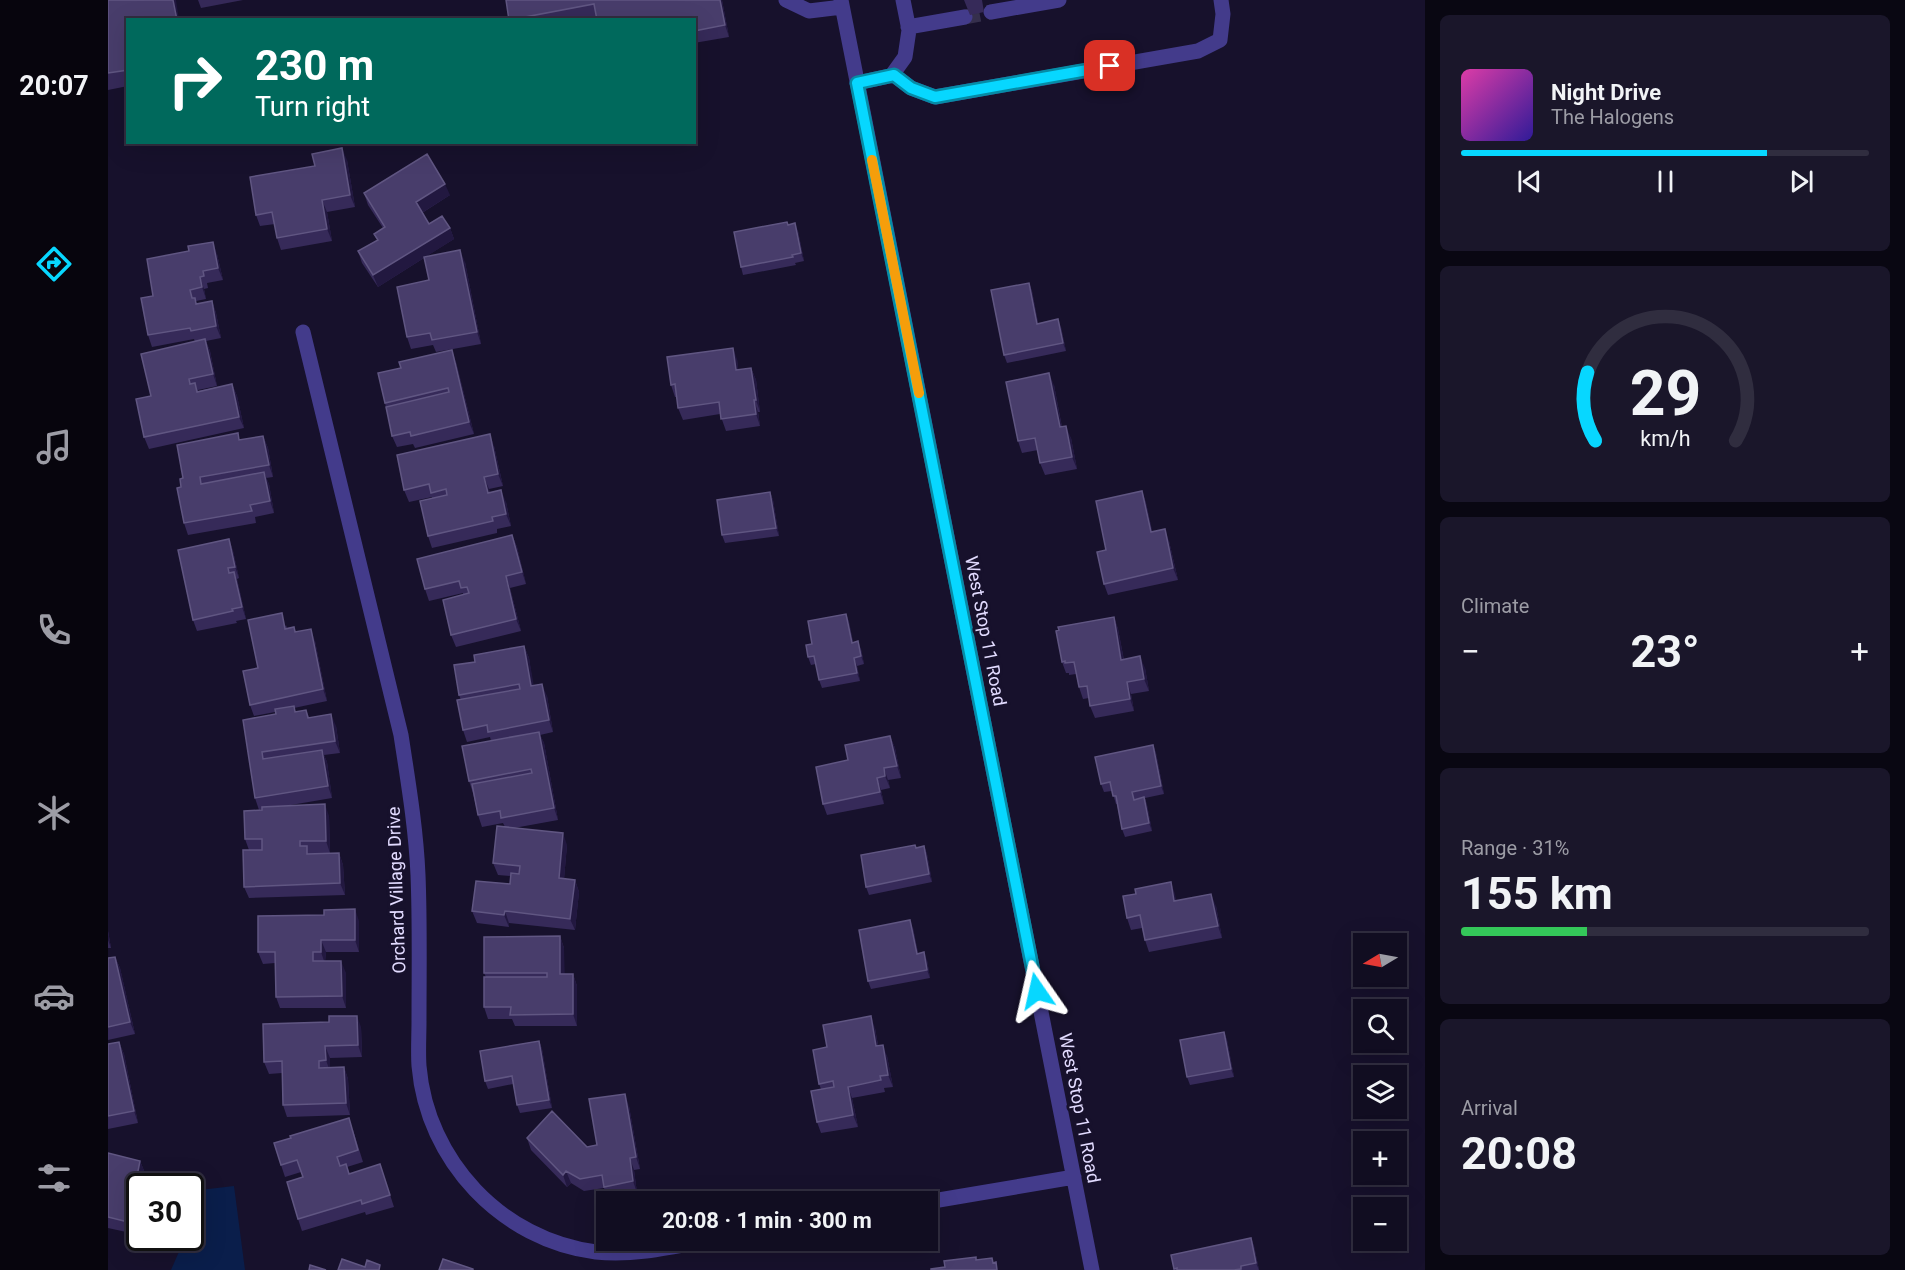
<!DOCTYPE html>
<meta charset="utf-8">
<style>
body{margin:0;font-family:Roboto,sans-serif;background:#1a162a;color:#f1f3f6;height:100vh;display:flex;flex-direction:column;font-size:22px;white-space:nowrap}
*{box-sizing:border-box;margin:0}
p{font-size:20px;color:#9c9ca5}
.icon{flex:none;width:33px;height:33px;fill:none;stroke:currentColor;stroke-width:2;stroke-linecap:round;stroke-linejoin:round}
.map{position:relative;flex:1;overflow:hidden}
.drawer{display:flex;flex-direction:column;gap:15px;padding:15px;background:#090712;width:480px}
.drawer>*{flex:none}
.top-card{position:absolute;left:18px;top:18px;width:570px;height:126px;border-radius:0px;box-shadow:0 6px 24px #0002,0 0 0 2px #302d3f;background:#00695c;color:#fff;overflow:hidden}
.needle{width:39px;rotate:260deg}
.fabs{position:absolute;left:1245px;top:933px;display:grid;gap:12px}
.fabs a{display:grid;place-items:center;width:54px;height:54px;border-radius:0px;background:#110d21;box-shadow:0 6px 24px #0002,0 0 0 2px #302d3f;font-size:30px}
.speed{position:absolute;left:18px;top:1173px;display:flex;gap:12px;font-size:30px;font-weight:700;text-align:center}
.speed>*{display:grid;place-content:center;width:78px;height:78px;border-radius:50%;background:#110d21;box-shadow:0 6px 24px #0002,0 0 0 2px #302d3f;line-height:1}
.speed .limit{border:3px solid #111;border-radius:9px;background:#fff;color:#111}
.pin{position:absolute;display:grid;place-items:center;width:51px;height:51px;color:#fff;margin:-26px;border-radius:12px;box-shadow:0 3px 9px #0006}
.me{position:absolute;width:66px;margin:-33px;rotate:349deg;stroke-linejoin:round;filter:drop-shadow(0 0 4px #0008)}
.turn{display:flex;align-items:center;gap:21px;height:126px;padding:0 30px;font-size:27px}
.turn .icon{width:78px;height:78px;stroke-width:2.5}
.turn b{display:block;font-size:42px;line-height:51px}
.big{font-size:45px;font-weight:700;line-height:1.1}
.drawer .card{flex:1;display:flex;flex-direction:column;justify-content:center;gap:9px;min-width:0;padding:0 21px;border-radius:9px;background:#1a162a}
.drawer .dial{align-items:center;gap:0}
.dial svg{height:156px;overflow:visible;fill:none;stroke:#302d3f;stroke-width:7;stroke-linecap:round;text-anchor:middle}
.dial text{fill:#f1f3f6;stroke:none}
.song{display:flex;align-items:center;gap:18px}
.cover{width:72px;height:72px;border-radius:9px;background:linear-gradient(135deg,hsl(320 70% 55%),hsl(250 70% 35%))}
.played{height:6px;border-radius:3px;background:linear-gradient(90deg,#07d7ff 75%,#302d3f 75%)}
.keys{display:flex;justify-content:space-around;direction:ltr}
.heat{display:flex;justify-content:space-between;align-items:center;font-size:33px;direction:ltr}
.charge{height:9px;border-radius:4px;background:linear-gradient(90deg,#34c759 31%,#302d3f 0)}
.trip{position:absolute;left:488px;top:1191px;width:342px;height:60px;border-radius:0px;background:#110d21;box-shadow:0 6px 24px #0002,0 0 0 2px #302d3f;font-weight:700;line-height:60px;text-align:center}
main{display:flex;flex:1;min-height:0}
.tabs{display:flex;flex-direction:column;width:108px;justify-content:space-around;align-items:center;background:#07050d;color:#9c9ca5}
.tabs .icon{width:42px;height:42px}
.tabs .current{color:#07d7ff}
.tabs b{font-size:27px;color:#f1f3f6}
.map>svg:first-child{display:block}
.water{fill:#0a1e4b}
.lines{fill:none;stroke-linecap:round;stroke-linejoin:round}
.minor-tunnel{stroke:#352f4c;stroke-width:15;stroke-dasharray:15 8;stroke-linecap:butt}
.minor{stroke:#433b8b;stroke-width:15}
.wall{fill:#362a59}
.shaded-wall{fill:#221840}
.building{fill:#483d6b;stroke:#605682;stroke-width:1.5}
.route-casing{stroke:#058ca6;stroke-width:15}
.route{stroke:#07d7ff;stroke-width:10}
.slow{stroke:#f59e0b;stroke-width:10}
.labels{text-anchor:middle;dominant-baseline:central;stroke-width:6;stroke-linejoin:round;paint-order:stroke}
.street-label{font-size:18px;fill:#e2dbff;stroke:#17112c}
</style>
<main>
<nav class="tabs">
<b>20:07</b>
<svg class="icon current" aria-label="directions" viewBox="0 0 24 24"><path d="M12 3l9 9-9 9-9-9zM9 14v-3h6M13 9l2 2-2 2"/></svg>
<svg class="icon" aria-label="music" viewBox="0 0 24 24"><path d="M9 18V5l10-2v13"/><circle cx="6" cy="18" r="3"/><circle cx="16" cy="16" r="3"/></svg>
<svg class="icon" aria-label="phone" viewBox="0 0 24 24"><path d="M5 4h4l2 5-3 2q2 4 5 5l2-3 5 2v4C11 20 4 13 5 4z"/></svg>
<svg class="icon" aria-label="climate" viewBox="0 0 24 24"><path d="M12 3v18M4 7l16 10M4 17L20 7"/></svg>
<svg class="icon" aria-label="car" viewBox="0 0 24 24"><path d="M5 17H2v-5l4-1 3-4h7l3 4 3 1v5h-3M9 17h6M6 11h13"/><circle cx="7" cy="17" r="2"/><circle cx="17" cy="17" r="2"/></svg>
<svg class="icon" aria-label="filters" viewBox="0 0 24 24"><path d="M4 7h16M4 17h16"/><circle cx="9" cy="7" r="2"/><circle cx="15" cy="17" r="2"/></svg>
</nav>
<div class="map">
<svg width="1317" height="1270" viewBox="0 0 1317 1270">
<rect width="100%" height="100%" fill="#17112c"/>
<path class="water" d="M126,1186l11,84h-74l14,-32h5l1,-18 9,-30z"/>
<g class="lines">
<path class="minor-tunnel" d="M857,17l26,-5"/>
<path class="minor" d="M678,0l23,11 33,-4
M733,0l251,1270
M883,12l68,-12
M800,27l57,-10
M784,75l13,-18 4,-27 -6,-30
M749,83l37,-8 17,13 24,9 263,-46 22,-11 3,-26 -2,-14
M195,332l98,403c7,46 15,93 17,140 2,48 1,97 1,146 0,15 -1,31 0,45 8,95 83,174 177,186 38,4 76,-5 113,-12
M819,1202l147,-25"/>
</g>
<path class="wall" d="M0,0l20,20v66l-20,4z
M90,0h45l-42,8z
M398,0h216l7,37 -35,6v-23l-98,-4 -17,4h-70z
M856,0h18l2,12 -14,3z
M239,160l8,47 -28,5 5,29 -51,9 -4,-12 -2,-14 -15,2 -4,-11z
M256,193l86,2 -28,18 7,11 21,4 4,11 -29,18 40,5 16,82 -45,8 -3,-7 -22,4 -4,-12 22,-57 -5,-22 -46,29 -16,-24 -4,-12 19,-11 -3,-6 9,-6 -15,-23z
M680,225l10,6 6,30 -9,2 1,2 -53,10 -2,-8z
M81,251l28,3 6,26 -16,3 1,5 -4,1 2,10 -10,2 1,3 15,-3 4,12 5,25 -15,3 4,10 7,35 -19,4v1l34,-7 5,12 7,32 -95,21 -5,-12 7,-41 44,-54 -1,-3 -42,8 -4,-12 5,-39z
M921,283l3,8 6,32 23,4 5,24 -59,12 -3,-8z
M629,359l1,11 13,-2 5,12 4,32h-2l2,14 -34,5 -6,-17 -37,6 -5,-12 -1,-11h-2l-4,-12z
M348,362l18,72 -59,14 -2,-4 -16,3 -5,-11 -7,-33z
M946,385l8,42 9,11 6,31 -32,6 -5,-12 -2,-13 -16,3 -4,-12z
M155,436l5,12 5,29 -7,1 3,6 5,29 -19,4 1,6 -68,12 -4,-12 -3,-36 2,-9 58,-38z
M386,446l9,40 -14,3 1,4 16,9 5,24 -14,3v4l-65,15 -4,-12 4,-39 -23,5 -5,-12z
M1034,491l4,12 6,28 17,10 9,39 -70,15 -4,-11 2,-34z
M662,492l3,8 6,36 -54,7 -3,-8z
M404,535l5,12 9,37 -16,4 11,43 -65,16 -5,-12 12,-40v-2l-34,8 -4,-12z
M121,539l4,12 6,27 -2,1 9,40 -10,2 1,2 -40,8 -4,-11z
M738,614l3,8 4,20 8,7 3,15 -7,2 3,15 -38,7 -3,-8 -3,-16 -5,1 -3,-8 4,-13z
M1006,617l4,12 6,31 21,8 4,23 -18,3 3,17 -39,7 -5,-12 -1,-8 -6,1 -4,-12 -3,-13 -7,1v-2h-3l-4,-11z
M178,625l1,3 7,-1 2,5 19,9 12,60 -33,7 2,4 10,-2 3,7 27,9 4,27 -16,2 3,7 5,36 -47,8 44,10 1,37h-20h29l4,12 2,30 -96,3 -5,-11 5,-37 -4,-11 17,-29v-1l-3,1 -4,-12 -12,-78 33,-6 -1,-2 -21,4 -4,-11 8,-37z
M416,646l5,12 4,28 14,10 6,36 -13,3 4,8 14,77 -44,8 53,17 -3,34 11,1 4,12 -4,38 -66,-7v4l-32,-4 -5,-12 38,-27 1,-8 -13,-1 -5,-12 12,-36 -2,-4 -21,4 -4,-12 -5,-22 -4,-12 22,-40 -1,-4 -23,5 -4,-12 -2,-30 -2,-5 16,-33z
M782,736l5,12 6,30 -13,2 2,8 -9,2 3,14 -57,11 -4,-11z
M1045,745l3,8 8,41 -19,4 2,7 5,26 -27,6 -3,-8 -5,-25h-1l-4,-13 -8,1 -3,-8z
M816,846l3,8 5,28 -63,13 -3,-8z
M1063,882l5,19 40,5 6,32 -73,14 -4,-12 -3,-12 -11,2 -4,-12 9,-24z
M251,921v31h-33l-1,9 21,12v35h-66l-4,-11 -1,-34 -12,1 -5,-12z
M805,928l5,25 9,7 3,18 -59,11 -3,-8z
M0,931l3,17h-3z
M452,936l4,12v26h9l4,12v40h-62l-3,-7h-24l-4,-12 2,-30 -2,-4z
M7,957l5,11 15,66 -27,6v-82z
M253,1027l1,30 -32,1v10l14,-1 4,12 2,36 -63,2 -4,-12 -1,-32 -13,1 -5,-12z
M767,1028l3,17 9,11 6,31 -9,1 1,4 -33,6 6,29 -37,6 -4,-11 4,-33 -2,-5 8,-37z
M1116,1032l3,8 7,37 -44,8 -3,-8z
M431,1041l3,8 10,59 -32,5 -3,-8 -4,-21 -25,5 -3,-8z
M11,1042l5,12 14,69 -30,6v-85z
M521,1106l11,63 -6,1 3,23 -29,6 -4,-11 -20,3 -13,-8 -4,4 -36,-37 -4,-12 60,9 10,-2z
M245,1130l10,32 -16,5 3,7 30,-10 14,43 -28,8 -1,-3 -63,19 -4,-12 5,-42 -2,-5 -16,5 -4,-12z
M0,1153l32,8 5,12 -5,13v49l-32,-7z
M40,1238h15l-1,3z
M1143,1238l3,8 5,24h-85l-3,-15z"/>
<path class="shaded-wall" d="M65,0h3l3,20h-2z
M612,0h2l7,37 -4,-12z
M234,148l5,12 8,47 -5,-12z
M337,184l5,11 -30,19 -4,-12z
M214,200l5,12 5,29 -5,-12z
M687,223l3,8 6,30 -3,-8z
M342,228l4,11 -76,48 -5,-12z
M105,242l4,12 6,26 -5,-12z
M352,250l5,12 16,82 -4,-12z
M92,277l4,12 2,10 -4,-12z
M921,283l3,8 8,41 -3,-8z
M104,301l4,12 5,25 -5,-12z
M950,319l3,8 5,24 -3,-8z
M97,339l5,12 7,35 -4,-12z
M625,348l4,11 3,23 -4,-12z
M344,350l4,12 18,72 -5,-12z
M643,368l5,12 4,32 -4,-12z
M941,373l5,12 10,54 -4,-12z
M124,384l5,12 7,32 -5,-11z
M646,400l4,12 2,14 -4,-12z
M958,426l5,12 6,31 -5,-12z
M382,434l4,12 9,40 -5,-12z
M155,436l5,12 5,29 -4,-12z
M156,472l5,12 5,29 -4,-12z
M376,477l5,12 3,16 -4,-12z
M393,490l5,12 5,24 -5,-12z
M1034,491l4,12 9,40 -4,-11z
M662,492l3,8 6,36 -3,-8z
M1057,529l4,12 9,39 -5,-12z
M404,535l5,12 9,37 -4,-12z
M121,539l4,12 6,27 -4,-11z
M126,572l4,11 8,36 -4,-12z
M398,576l4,12 11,43 -5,-12z
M738,614l3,8 6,29 -3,-8z
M1006,617l4,12 8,43 -5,-12z
M203,629l4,12 12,60 -4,-12z
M750,641l3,8 3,15 -3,-8z
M416,646l5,12 7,40 -5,-12z
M1032,656l5,12 4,23 -5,-12z
M746,658l3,8 3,15 -3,-8z
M1019,682l4,12 3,17 -4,-12z
M434,684l5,12 6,36 -4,-12z
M223,714l5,12 4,27 -5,-12z
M431,732l5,11 14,77 -4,-12z
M782,736l5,12 6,30 -4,-12z
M1045,745l3,8 8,41 -3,-8z
M214,750l5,12 5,36 -4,-12z
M776,768l4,12 2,8 -5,-12z
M769,778l4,12 3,14 -4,-12z
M1036,797l3,8 5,26 -3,-8z
M217,804l4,12 1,37 -4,-12z
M455,833l4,12 -4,45 -4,-12z
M816,846l3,8 5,28 -3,-8z
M231,853l4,12 2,30 -5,-12z
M467,880l4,12 -4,38 -5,-11z
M1063,882l4,12 4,19 -5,-12z
M1103,894l5,12 6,32 -4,-12z
M247,909l4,12v31l-4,-12z
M397,911l4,12v4l-5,-12z
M802,920l3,8 7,34 -3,-8z
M0,931l3,17 -3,-8z
M452,936l4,12 1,38 -5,-12z
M213,940l5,12 -1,12 -4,-12z
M816,952l3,8 3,18 -3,-8z
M7,957l5,11 15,66 -5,-12z
M233,961l5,12v35l-4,-12z
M465,974l4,12v40l-4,-12z
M249,1016l4,11 1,30 -4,-12z
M763,1016l4,12 5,30 -4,-12z
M1116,1032l3,8 7,37 -3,-8z
M431,1041l3,8 10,59 -3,-8z
M11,1042l5,12 14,69 -4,-12z
M775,1045l4,11 6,31 -5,-12z
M217,1046l5,12v14l-4,-12z
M236,1067l4,12 2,36 -4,-12z
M740,1087l4,11 6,29 -5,-12z
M517,1094l4,12 11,63 -4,-12z
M522,1158l4,12 3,23 -4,-12z
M32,1161l5,12 -4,13 -4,-10z
M458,1171l5,12 -4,4 -4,-12z
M45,1180l2,6h-4z
M1143,1238l3,8 5,24 -3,-7z"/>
<path class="building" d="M0,0h65l4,20h-49v50l-20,3z
M398,0h214l5,25 -31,6v-11h-97l-3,-16 -85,16z
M234,148l8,47 -28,5 5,29 -50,9 -5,-26 -16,3 -6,-38 65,-11 -3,-12z
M319,154l18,30 -29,18 13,22 13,-8 8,12 -77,47 -15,-24 20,-11 -4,-6 11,-7 -21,-34z
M679,222l1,3 7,-2 6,30 -9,2 1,2 -52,10 -7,-35z
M105,242l5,26 -15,3 1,5 -4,1 2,10 -12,3 2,8h3l1,6 16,-3 4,25 -25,5 -1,-3 -42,7 -7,-37 12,-2 -6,-37 42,-8 -1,-5z
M352,250l17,82 -45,8 -2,-7 -23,4 -10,-50 32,-7 -5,-23z
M921,283l8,41 21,-5 5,24 -59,12 -13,-65z
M97,339l8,35 -24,5 1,5 5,-1 2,9 35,-8 7,33 -95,20 -8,-38 15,-3 -10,-42z
M625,348l3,22 15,-2 5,32h-2l2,14 -35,5 -2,-17 -41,6 -3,-24 -4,1 -4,-28z
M344,350l17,72 -58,14 -1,-4 -18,4 -6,-29 63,-15 -1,-4 -63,15 -7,-30 23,-5 -2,-6z
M941,373l11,54 6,-1 6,31 -32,6 -5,-25 -17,3 -12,-59z
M130,433l1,7 24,-4 6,29 -69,12 1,7 63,-12 6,29 -20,4 2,6 -68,12 -7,-35 4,-1 -1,-8 3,-1 -6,-33z
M382,434l8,40 -14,3 4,16 13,-3 5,24 -14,3 1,4 -65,15 -8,-35 27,-6 -1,-6 -15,4 -2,-9 -25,6 -7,-35z
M1034,491l9,41 14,-3 8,39 -69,16 -7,-32 9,-2 -10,-49z
M662,492l6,36 -54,7 -5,-35z
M404,535l10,37 -16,4 10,43 -65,16 -8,-35 26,-7 -2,-6 -6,1 -2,-7 -34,8 -8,-30z
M121,539l6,28 -7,1 1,5 5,-1 8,35 -10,2 1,2 -40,9 -15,-70z
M174,613l3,16 9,-2 1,5 16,-3 12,60 -73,16 -7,-34 15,-3 -10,-48z
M738,614l6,29 6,-2 3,15 -7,2 3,15 -38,7 -5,-24 -6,1 -2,-12 6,-1 -4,-23z
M1006,617l7,43 19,-4 4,23 -17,3 3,17 -40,7 -3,-20 -8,1 -5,-25 -9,1v-2l-3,1 -6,-31 3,-1 -1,-3z
M416,646l7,40 11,-2 7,36 -61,12 -1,-7 -24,5 -6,-30 63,-11 -1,-5 -60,11 -5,-30 21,-3 -1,-7z
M186,706l1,6 11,-2 2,8 23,-4 4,27 -73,11 1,7 59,-9 6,36 -73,12 -12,-78 33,-6 -1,-5z
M431,732l15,76 -53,10 -1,-7 -22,4 -6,-31 60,-11 -1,-4 -62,12 -7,-35z
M782,736l7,30 -13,2 1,8 -8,2 3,14 -57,12 -7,-37 32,-7 -3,-15z
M1045,745l8,41 -29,6 2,8 10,-3 5,26 -27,6 -6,-33h-3l-3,-14 -9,2 -6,-27z
M217,804l1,37h-26v5h7v8l32,-1 1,30 -96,4 -1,-37h19v-11h-17l-1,-28 18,-1v-3z
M389,826l66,7 -4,45 16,2 -5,39 -65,-8 -1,4 -32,-4 4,-30 34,3 1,-11 8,1 1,-8 -27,-3z
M807,845l1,3 8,-2 5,28 -63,13 -5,-32z
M1063,882l3,19 37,-7 7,32 -73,14 -5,-25 -13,3 -4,-22 13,-2 -1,-5z
M247,909v31h-34v12h-8v9h28l1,35 -66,1 -1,-45h-17v-36l66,-1v-5z
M802,920l7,34 7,-2 3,18 -59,11 -9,-51z
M452,936v38h13v40l-63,1 1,-8h-27v-30h63v-4h-63v-36z
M7,957l15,65 -22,5v-69z
M221,1016h28l1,29 -33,1 1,14 -7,1v7l25,-1 2,36 -63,2 -1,-44 -18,1 -1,-38 66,-2z
M763,1016l5,30 7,-1 5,30 -8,1 1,4 -33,7 5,28 -36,7 -6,-31 23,-4 -1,-6 -14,3 -6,-34 14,-3 -4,-22z
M1116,1032l7,37 -44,8 -7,-37z
M431,1041l10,59 -32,5 -5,-29 -27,5 -5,-30z
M11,1042l15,69 -26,5v-72z
M517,1094l11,63 -6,1 3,23 -29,6 -2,-12 -22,4 -14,-8 -3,4 -36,-37 25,-27 35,36 10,-2 -8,-46z
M241,1118l9,32 -21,7 3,9 6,-2 3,10 31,-10 10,31 -28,9 -1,-4 -63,19 -11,-37 16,-5 -6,-17 -16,5 -7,-22 17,-5 -1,-2z
M0,1153l32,8 -3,15 16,4 -2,6h-11v39l-32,-8z
M1143,1238l5,25 -15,3v3l-7,1h-57v-2l-3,1 -3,-14z
M868,1257v3l16,-2 1,5 3,-1 1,8h-66v-1l14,-2 -1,-6z
M234,1259l23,8 2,-7 13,5 -1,5h-41z
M335,1259l30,10v1h-34z
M202,1265l16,5h-17z"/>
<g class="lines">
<defs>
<path id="route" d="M929,991l-180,-908 37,-8 17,13 24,9 175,-31"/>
</defs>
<use href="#route" class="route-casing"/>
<use href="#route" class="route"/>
<path class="slow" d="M764,160l47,233"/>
</g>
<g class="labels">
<g class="street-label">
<text transform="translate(878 631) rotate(79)">West Stop 11 Road</text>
<text transform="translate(288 890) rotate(-92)">Orchard Village Drive</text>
<text transform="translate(972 1108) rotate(79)">West Stop 11 Road</text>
</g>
</g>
</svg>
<div class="fabs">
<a><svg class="needle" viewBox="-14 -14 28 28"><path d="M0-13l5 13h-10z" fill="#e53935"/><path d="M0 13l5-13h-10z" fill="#9c9ca5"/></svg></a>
<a><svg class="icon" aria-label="search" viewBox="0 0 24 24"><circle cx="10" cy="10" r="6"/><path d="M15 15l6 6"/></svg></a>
<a><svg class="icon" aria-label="layers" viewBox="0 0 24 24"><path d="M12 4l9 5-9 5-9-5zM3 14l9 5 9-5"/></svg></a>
<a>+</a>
<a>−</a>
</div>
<div class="speed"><div class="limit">30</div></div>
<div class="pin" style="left:1002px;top:66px;background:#d93025"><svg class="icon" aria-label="arrive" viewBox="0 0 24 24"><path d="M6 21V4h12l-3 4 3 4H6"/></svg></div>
<svg class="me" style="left:929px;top:991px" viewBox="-20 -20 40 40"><path d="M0-17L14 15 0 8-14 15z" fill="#07d7ff" stroke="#fff" stroke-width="4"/></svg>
<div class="trip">20:08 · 1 min · 300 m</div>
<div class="top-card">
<div class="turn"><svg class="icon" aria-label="right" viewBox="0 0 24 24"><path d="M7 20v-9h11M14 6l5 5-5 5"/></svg><div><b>230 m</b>Turn right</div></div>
</div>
</div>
<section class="drawer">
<div class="card">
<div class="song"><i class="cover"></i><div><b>Night Drive</b><p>The Halogens</p></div></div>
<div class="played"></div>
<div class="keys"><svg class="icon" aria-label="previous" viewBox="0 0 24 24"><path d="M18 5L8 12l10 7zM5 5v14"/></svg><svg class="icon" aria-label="pause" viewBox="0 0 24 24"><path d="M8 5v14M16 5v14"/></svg><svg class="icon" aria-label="next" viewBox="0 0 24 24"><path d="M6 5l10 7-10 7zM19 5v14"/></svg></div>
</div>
<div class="card dial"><svg viewBox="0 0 100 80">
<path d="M14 69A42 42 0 1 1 86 69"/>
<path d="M14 69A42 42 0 0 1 10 34" stroke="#07d7ff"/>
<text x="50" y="56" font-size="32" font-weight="700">29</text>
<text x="50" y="72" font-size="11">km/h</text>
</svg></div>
<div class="card"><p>Climate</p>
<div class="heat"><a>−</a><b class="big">23°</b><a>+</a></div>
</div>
<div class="card"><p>Range · 31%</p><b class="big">155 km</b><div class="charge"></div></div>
<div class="card"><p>Arrival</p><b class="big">20:08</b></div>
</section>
</main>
